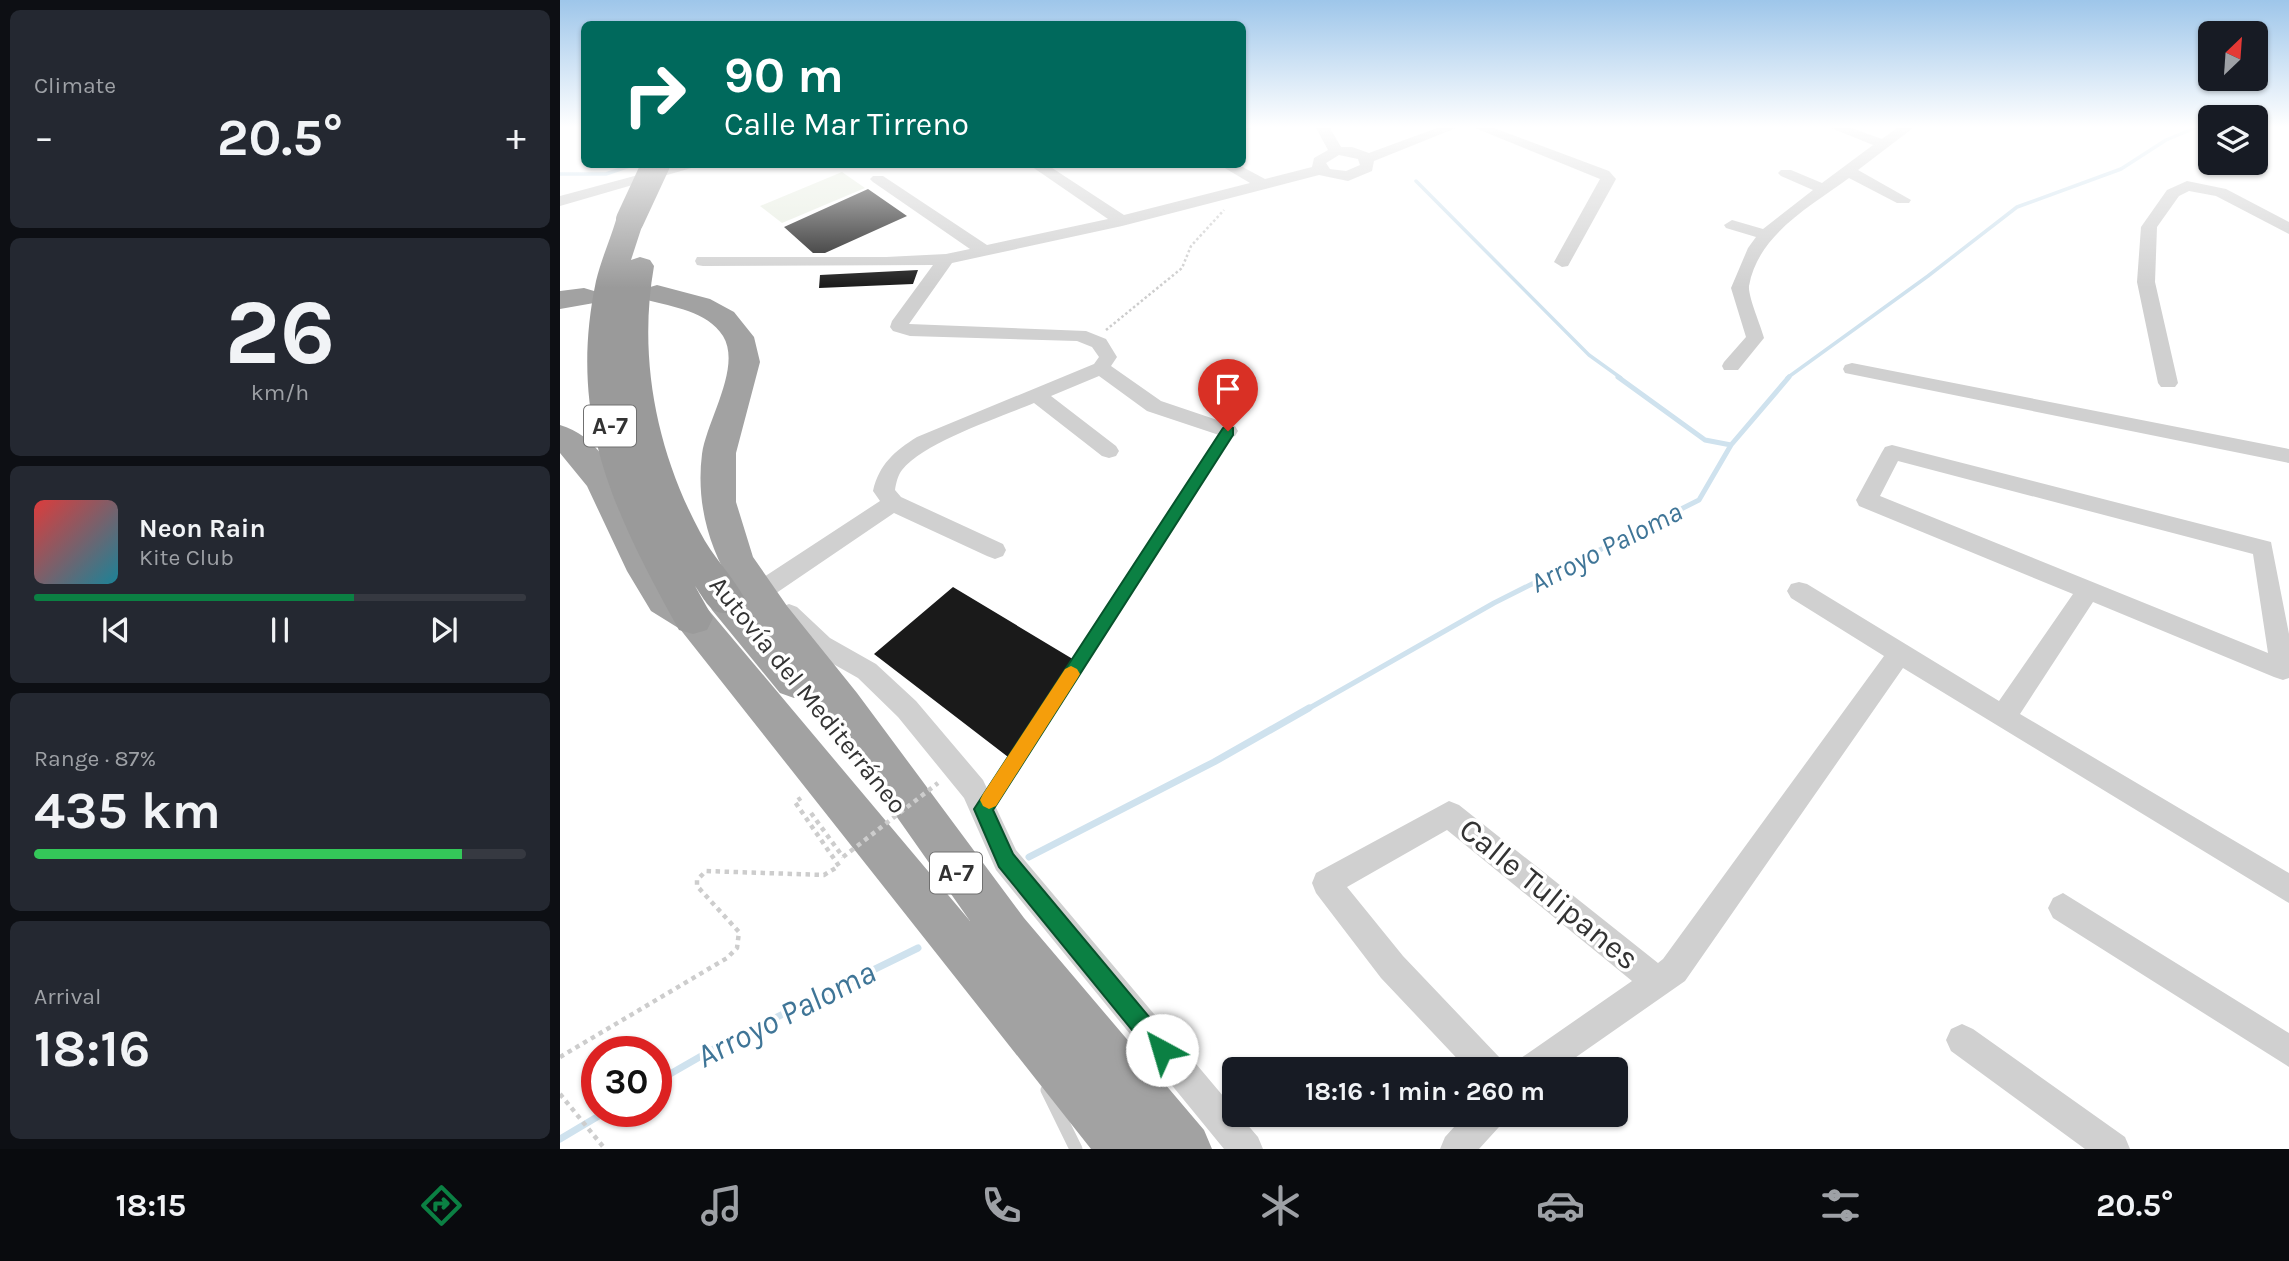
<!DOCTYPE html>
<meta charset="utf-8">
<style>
body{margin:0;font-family:Karla,sans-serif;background:#242831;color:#f1f3f6;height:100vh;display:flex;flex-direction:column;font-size:26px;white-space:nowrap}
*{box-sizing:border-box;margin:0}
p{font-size:23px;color:#9ea1a6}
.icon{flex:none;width:38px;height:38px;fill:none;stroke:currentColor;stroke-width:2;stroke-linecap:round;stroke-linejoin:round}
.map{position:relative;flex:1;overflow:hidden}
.panel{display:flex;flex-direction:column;gap:10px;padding:10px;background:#0d0f14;width:560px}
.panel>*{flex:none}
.hud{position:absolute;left:21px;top:21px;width:665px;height:147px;border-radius:10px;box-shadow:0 2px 5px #0004;background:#00695c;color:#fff;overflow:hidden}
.needle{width:46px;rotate:25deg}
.fabs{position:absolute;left:1638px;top:21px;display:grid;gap:14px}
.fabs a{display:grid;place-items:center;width:70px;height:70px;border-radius:10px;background:#171b24;box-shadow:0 2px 5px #0004;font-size:35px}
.speed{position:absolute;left:21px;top:1036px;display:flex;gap:14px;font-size:35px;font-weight:700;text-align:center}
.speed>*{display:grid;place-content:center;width:91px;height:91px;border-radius:50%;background:#171b24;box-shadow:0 2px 5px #0004;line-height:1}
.speed .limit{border:10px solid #d22;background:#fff;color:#111}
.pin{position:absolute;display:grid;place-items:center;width:60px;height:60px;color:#fff;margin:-72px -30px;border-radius:50% 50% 50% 0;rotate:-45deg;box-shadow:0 0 7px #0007}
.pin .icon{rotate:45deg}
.me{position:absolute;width:77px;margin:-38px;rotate:321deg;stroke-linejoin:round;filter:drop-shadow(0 0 5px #0008)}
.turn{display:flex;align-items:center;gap:24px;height:147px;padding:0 28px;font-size:32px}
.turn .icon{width:91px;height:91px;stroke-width:2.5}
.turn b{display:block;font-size:49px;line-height:60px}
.big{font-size:52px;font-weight:700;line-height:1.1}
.panel .tile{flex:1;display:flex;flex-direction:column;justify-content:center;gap:10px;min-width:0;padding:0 24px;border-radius:10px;background:#242831}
.panel .dial{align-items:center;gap:0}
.dial b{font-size:91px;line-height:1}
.song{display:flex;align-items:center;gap:21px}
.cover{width:84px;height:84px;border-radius:10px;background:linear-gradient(135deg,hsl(0 70% 55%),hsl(190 70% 35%))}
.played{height:7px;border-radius:4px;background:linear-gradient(90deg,#0b8043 65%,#363941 65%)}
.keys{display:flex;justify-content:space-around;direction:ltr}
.heat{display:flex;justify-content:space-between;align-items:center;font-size:38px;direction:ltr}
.charge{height:10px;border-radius:5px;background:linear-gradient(90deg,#34c759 87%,#363941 0)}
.trip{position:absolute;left:662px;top:1057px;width:406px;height:70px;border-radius:10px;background:#171b24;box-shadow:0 2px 5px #0004;font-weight:700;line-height:70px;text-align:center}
.tab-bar{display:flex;height:112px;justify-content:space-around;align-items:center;background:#090b0e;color:#9ea1a6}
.tab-bar .icon{width:49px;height:49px}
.tab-bar .current{color:#0b8043}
.tab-bar b{font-size:32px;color:#f1f3f6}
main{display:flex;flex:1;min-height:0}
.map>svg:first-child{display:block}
.green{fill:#e6ecdf}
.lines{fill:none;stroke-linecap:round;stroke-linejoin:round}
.stream-far2{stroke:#cfe2ee;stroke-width:3.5}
.stream-far1{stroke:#cfe2ee;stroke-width:5}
.stream{stroke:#cfe2ee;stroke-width:7}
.building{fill:#1a1a1a}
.path-far1{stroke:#cdcdcd;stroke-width:2.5;stroke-dasharray:2.5 2.5;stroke-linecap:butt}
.path{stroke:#cdcdcd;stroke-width:4.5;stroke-dasharray:4.5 4.5;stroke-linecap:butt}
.service-far1{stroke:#d0d0d0;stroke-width:10}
.service{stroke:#d0d0d0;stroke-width:13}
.minor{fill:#d0d0d0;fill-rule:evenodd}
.trunk{fill:#a2a2a2;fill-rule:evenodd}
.motorway{fill:#9a9a9a;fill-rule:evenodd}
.path-bridge{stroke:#cdcdcd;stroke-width:4.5;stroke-dasharray:4.5 4.5;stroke-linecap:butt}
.motorway-bridge{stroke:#9a9a9a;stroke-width:28}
.route{fill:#0b8043;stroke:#07532c;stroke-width:2}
.slow{fill:#f59e0b}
.labels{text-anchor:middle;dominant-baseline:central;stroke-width:7;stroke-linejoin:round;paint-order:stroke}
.shield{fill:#fff;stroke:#707070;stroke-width:2}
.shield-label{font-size:24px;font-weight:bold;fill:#333}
.street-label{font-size:26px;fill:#333;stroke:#fff}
.water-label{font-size:28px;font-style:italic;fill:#3f7597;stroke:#fff}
.near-street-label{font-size:32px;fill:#333;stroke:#fff}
.near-water-label{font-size:33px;font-style:italic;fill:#3f7597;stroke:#fff}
</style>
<main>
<section class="panel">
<div class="tile"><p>Climate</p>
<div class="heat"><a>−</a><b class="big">20.5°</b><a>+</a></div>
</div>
<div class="tile dial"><b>26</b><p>km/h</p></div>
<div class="tile">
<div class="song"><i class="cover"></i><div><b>Neon Rain</b><p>Kite Club</p></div></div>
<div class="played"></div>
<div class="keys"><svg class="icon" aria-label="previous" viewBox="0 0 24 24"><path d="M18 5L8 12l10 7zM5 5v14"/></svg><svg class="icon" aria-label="pause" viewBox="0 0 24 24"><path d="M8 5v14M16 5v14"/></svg><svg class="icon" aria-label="next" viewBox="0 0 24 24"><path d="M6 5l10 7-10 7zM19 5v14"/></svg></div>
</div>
<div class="tile"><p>Range · 87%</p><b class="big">435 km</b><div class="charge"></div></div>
<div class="tile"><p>Arrival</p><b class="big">18:16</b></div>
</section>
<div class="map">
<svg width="1729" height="1149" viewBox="0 0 1729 1149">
<rect width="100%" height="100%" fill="#fff"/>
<path class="green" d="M282,172l23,16 -83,35 -22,-17z"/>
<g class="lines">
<path class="stream-far2" d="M0,174h46l29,-10
M856,181l173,174 32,23
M1227,378l141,-102 89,-69 104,-38 45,-29 29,-12"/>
<path class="stream-far1" d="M1058,377l87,63 26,5
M746,710l188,-107 205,-103 32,-55 58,-68"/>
<path class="stream" d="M469,857l185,-95 95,-54
M96,1082l68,-39 194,-95
M0,1139l47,-28"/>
</g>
<path class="building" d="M308,189l39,27 -82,37h-12l-29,-26z
M358,270l-5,14 -94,4 1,-13z
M393,587l123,74 -64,99 -138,-106z"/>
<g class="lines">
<path class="path-far1" d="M546,330l76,-62 9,-22 33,-36"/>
<path class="path" d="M251,813l32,44
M0,1057l167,-99 10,-10 2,-16 -42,-46v-6l9,-9 118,4 15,-9 -44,-64 6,-4
M0,1094l45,55"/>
<path class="service-far1" d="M488,710l180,-279"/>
<path class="service" d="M424,808l65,-100
M487,1090l29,59"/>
<path class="minor" d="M682,128h10l-10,5z
M756,128h14l11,19h11l17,6 68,-25h19l-82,33 -2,10 -24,10 -29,-6 -197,51 -170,37 -43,61 177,7 20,8 11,18 -6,9 50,35 74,25 3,5 -3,5 -7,2 -81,-27 -48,-35 -48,20 65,50 3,5 -3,5 -7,2 -7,-2 -68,-53c-35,15 -108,38 -132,67 -4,5 -6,13 -7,20l6,7 102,47 3,6 -3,6 -8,3 -8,-3 -93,-43 -128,87 -8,2 -8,-2 -4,-7 4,-7 130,-85 -7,-10c6,-27 22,-40 44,-54l177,-73 5,-7 -7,-10 -15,-6 -167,-5 -17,-5 -3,-4 2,-6 41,-56 -230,1 -6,-1 -2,-4 2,-4h189l60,-3 24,-5 -97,-67 -3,-3 3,-3h10l104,69 121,-26 -80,-55h18l78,51 126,-32 -32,-19h19l28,15 47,-12 2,-9 14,-8zM779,155l19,4 2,6 -14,6 -16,-2 -4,-6z
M915,128h19l115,43 7,8 -48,87 -6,1 -8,-5 46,-83z
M1271,128h20l31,11 15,-11h16l-55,42 53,30 -2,3h-12l-48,-25c-38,28 -91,56 -100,108 -1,11 12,40 15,52l-26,32h-14l-2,-4 2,-4 22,-25 -15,-49 17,-40 8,-11 -30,-9 -2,-3 8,-5 31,9 50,-39 -32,-14 -3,-3 3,-3h10l31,13 51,-38z
M119,164h26l-145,42v-10z
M1627,181l39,8 63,33v12l-73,-38 -27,-5 -10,5 -22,31 -2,55 23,101 -3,4h-14l-3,-4 -21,-101 4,-55 26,-37z
M1292,363l437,86v14l-444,-90 -2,-4 2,-4z
M1332,445l379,97 18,92v44l-6,2 -9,-3 -181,-75 -73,112 269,159v30l-386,-235 -218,313 -126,88h-43l5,-11 111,-77 -185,-151 -100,57 56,69 97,102 5,11h-38l-86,-91 -65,-85 -4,-10 4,-10 133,-72 10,4 199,158 5,-4 221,-303 -93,-58 -4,-7 4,-7 8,-2 8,2 192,117 74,-107 -214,-88 -3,-6 26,-48 3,-5zM1338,461l355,93 15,99 -388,-157z
M229,604l8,3 33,31 46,26 40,37 67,79 33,70 218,259v6h5l19,22 5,12h-39l-228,-279 -32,-72 -66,-81 -40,-39 -46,-26 -35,-38 4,-7z
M1503,893l226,140v34l-236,-149 -5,-10 5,-10z
M1402,1024l11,5 152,108 5,12h-45l-134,-98 -5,-11 5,-11z
M905,1115h38l-4,12 -20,22h-39l5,-12z"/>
<path class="trunk" d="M97,285l53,14 24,13 20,25 6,25 -24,91v49l17,55 34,49 70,87 167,225 180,212 8,19h-121l-411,-520 -29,-18 -24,-40 -40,-85 -27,-33v-28c55,15 75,98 103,142 5,7 9,18 15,23 8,7 20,12 28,17l264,314 -161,-229 -15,6 -14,-5 -68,-83 -6,-11 6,-11 13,-4 9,3c-26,-39 -38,-86 -32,-133 5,-34 40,-87 21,-118 -16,-25 -50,-29 -76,-36l-4,-6 4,-6z
M24,288l10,3 4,6 -4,6 -34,6v-18z"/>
<path class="motorway" d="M70,212l10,2 4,6 -13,40 9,-3 10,3 4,6c-16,91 2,184 46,266 12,24 32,43 45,67l-6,11c-27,9 -30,-4 -44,-24l18,32 -6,12 -14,4 -14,-4c-65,-118 -112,-210 -83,-349 5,-21 14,-41 20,-61l4,-6z"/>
<path class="path-bridge" d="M283,857l95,-74"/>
<path class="motorway-bridge" d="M70,220l26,-56"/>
</g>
<linearGradient id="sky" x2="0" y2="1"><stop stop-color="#9ec6ea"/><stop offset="0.44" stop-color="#fff"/><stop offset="1" stop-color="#fff" stop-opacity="0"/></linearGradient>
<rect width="1729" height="288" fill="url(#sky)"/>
<path class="route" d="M668,426l5,2v7l-240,375 20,44 157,188 3,8 -3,7 -8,4 -8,-4 -155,-190 -25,-58 249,-381z"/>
<path class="slow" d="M511,666l6,3 3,5 -3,5 -81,127 -7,3 -6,-3 -3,-6 3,-6 82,-125z"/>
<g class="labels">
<g class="shield">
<rect x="24" y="405.5" width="52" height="41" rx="5"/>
<rect x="370" y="852.5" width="52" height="41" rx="5"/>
</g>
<g class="shield-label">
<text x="50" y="426">A-7</text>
<text x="396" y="873">A-7</text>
</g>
<g class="street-label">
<text transform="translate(248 695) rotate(51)">Autovía del Mediterráneo</text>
</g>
<g class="water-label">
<text transform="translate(1046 547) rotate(-27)">Arroyo Paloma</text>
</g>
<g class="near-street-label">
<text transform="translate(989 894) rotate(39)">Calle Tulipanes</text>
</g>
<g class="near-water-label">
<text transform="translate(226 1014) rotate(-27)">Arroyo Paloma</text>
</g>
</g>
</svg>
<div class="fabs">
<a><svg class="needle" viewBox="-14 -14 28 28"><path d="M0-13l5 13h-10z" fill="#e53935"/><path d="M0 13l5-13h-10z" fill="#9ea1a6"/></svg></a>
<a><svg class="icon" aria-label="layers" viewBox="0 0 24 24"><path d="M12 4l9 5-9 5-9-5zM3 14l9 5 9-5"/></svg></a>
</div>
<div class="speed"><div class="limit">30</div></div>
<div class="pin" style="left:668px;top:431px;background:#d93025"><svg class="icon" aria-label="arrive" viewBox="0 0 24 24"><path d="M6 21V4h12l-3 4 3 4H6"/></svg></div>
<svg class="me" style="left:602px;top:1050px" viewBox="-20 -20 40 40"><circle r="19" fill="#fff"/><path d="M0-13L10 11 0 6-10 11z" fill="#0b8043"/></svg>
<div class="trip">18:16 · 1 min · 260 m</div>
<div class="hud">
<div class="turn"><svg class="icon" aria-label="right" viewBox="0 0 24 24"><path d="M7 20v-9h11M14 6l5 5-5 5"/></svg><div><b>90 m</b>Calle Mar Tirreno</div></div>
</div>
</div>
</main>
<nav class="tab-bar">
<b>18:15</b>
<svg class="icon current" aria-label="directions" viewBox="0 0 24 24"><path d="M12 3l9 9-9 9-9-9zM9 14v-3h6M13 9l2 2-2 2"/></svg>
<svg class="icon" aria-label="music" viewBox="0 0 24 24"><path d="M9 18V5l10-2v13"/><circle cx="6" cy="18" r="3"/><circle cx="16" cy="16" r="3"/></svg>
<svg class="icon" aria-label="phone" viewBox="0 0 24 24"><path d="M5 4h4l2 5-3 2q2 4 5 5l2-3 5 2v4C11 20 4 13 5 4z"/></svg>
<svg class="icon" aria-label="climate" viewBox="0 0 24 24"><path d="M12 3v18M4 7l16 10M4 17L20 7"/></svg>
<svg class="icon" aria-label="car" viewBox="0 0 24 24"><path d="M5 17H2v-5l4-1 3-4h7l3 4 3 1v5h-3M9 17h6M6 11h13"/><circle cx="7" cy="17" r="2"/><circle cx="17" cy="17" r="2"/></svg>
<svg class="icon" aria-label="filters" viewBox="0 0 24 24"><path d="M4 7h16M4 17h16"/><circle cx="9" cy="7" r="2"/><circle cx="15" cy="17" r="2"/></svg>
<b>20.5°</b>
</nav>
